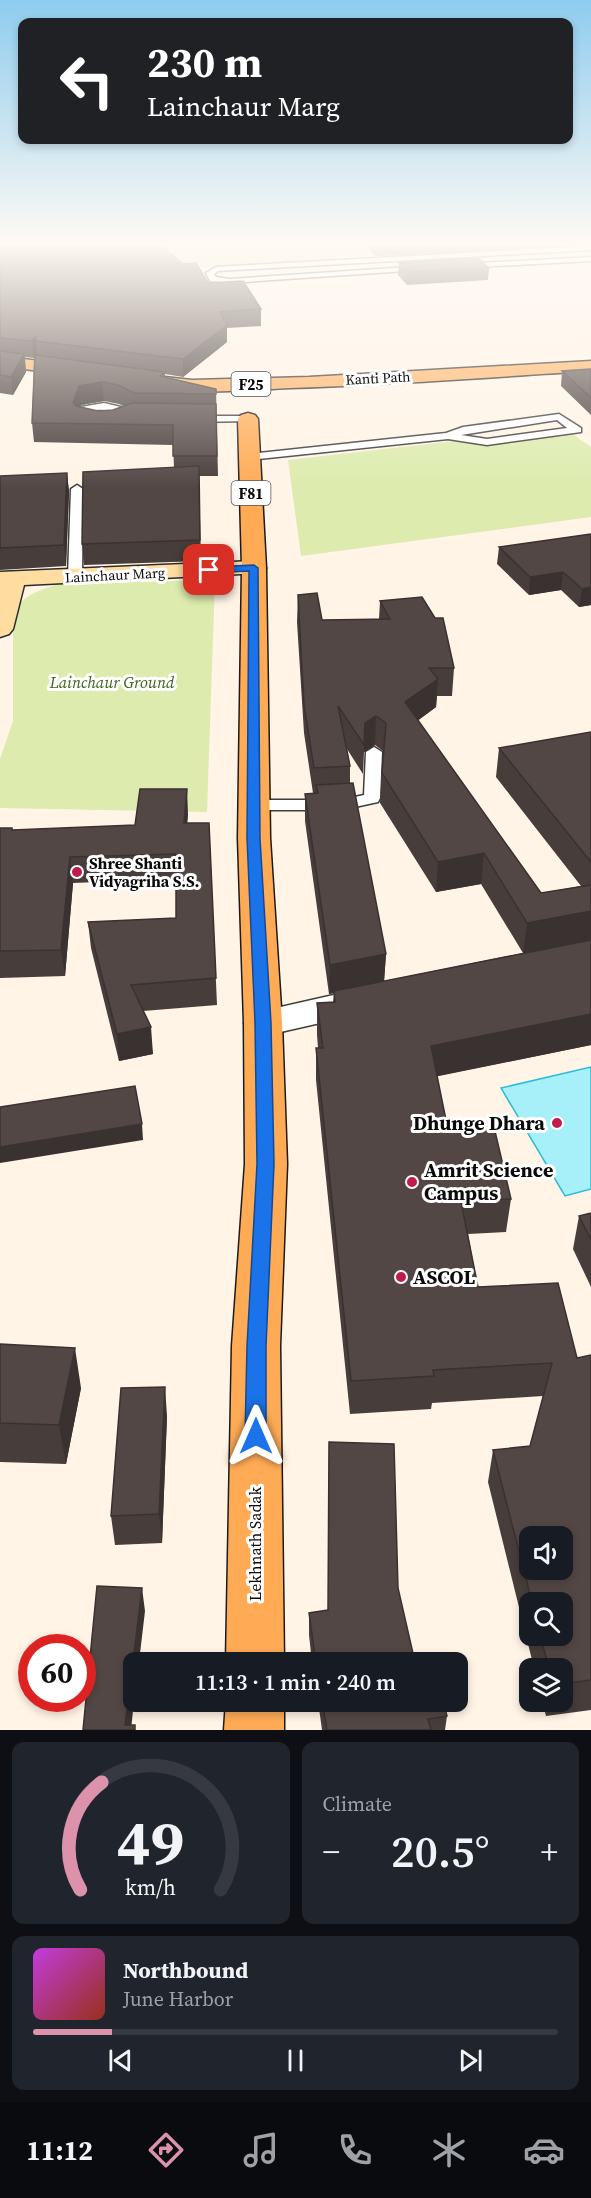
<!DOCTYPE html>
<meta charset="utf-8">
<style>
body{margin:0;font-family:"Source Serif 4",serif;background:#20242c;color:#f1f3f6;height:100vh;display:flex;flex-direction:column;font-size:22px;white-space:nowrap}
*{box-sizing:border-box;margin:0}
p{font-size:20px;color:#9ea1a6}
.icon{flex:none;width:33px;height:33px;fill:none;stroke:currentColor;stroke-width:2;stroke-linecap:round;stroke-linejoin:round}
.map{position:relative;height:1730px;overflow:hidden}
.panel{display:flex;flex-direction:column;gap:12px;padding:12px;background:#0d0f14;flex:1}
.panel>*{flex:none}
.hud{position:absolute;left:18px;top:18px;width:555px;height:126px;border-radius:12px;box-shadow:0 3px 9px #0003;background:#202124;color:#fff;overflow:hidden}
.tools{position:absolute;left:519px;top:1526px;display:grid;gap:12px}
.tools a{display:grid;place-items:center;width:54px;height:54px;border-radius:12px;background:#171b24;box-shadow:0 3px 9px #0003;font-size:30px}
.speed{position:absolute;left:18px;top:1634px;display:flex;gap:12px;font-size:30px;font-weight:700;text-align:center}
.speed>*{display:grid;place-content:center;width:78px;height:78px;border-radius:50%;background:#171b24;box-shadow:0 3px 9px #0003;line-height:1}
.speed .limit{border:9px solid #d22;background:#fff;color:#111}
.pin{position:absolute;display:grid;place-items:center;width:51px;height:51px;color:#fff;margin:-26px;border-radius:12px;box-shadow:0 3px 9px #0006}
.me{position:absolute;width:66px;margin:-33px;rotate:0deg;stroke-linejoin:round;filter:drop-shadow(0 0 4px #0008)}
.turn{display:flex;align-items:center;gap:21px;height:126px;padding:0 30px;font-size:27px}
.turn .icon{width:78px;height:78px;stroke-width:2.5}
.turn b{display:block;font-size:42px;line-height:51px}
.big{font-size:45px;font-weight:600;line-height:1.1}
.panel .widget{flex:1;display:flex;flex-direction:column;justify-content:center;gap:9px;min-width:0;padding:0 21px;border-radius:12px;background:#20242c}
.panel .dial{align-items:center;gap:0}
.dial svg{height:156px;overflow:visible;fill:none;stroke:#363941;stroke-width:7;stroke-linecap:round;text-anchor:middle}
.dial text{fill:#f1f3f6;stroke:none}
.song{display:flex;align-items:center;gap:18px}
.cover{width:72px;height:72px;border-radius:9px;background:linear-gradient(135deg,hsl(290 70% 55%),hsl(10 70% 35%))}
.played{height:6px;border-radius:3px;background:linear-gradient(90deg,#db92aa 15%,#363941 15%)}
.keys{display:flex;justify-content:space-around;direction:ltr}
.heat{display:flex;justify-content:space-between;align-items:center;font-size:33px;direction:ltr}
.panel .tiles{flex:1;display:grid;gap:12px;grid-template-columns:1fr 1fr}
.widget:last-child{grid-column:span 2}
.trip{position:absolute;left:123px;top:1652px;width:345px;height:60px;border-radius:12px;background:#171b24;box-shadow:0 3px 9px #0003;font-weight:600;line-height:60px;text-align:center}
.dock{display:flex;height:96px;justify-content:space-around;align-items:center;background:#090b0e;color:#9ea1a6}
.dock .icon{width:42px;height:42px}
.dock .selected{color:#db92aa}
.dock b{font-size:27px;color:#f1f3f6}
.map>svg:first-child{display:block}
.green{fill:#ddebae}
.water{fill:#a7f0fa;stroke:#2abdd5;stroke-width:1.5}
.lines{fill:none;stroke-linecap:round;stroke-linejoin:round}
.lane-casing{stroke:#3d3d3d;stroke-width:3}
.street-casing{stroke:#3d3d3d;stroke-width:3}
.secondary-casing{stroke:#2c2c2c;stroke-width:3}
.primary-casing{stroke:#1b1b1b;stroke-width:3}
.lane{fill:#fff;fill-rule:evenodd}
.street{fill:#fff;fill-rule:evenodd}
.secondary{fill:#ffdda1;fill-rule:evenodd}
.primary{fill:#ffab56;fill-rule:evenodd}
.wall{fill:#473d3b;fill-rule:evenodd}
.shaded-wall{fill:#3a3230}
.building{fill:#534745;stroke:#3a3230;stroke-width:1.5;fill-rule:evenodd}
.route{fill:#1a73e8;stroke:#114b97;stroke-width:1.5}
.poi-dot{fill:#c11b4d;stroke:#fff;stroke-width:2}
.labels{text-anchor:middle;dominant-baseline:central;stroke-width:6;stroke-linejoin:round;paint-order:stroke}
.far-street-label{font-size:14px;fill:#0a0a0a;stroke:#fff}
.shield{fill:#fff;stroke:#545454;stroke-width:1.5}
.shield-label{font-size:15px;font-weight:bold;fill:#0a0a0a}
.park-label{font-size:16px;font-style:italic;fill:#3b6418;stroke:#fff}
.poi-label{font-size:16px;font-weight:bold;fill:#0a0a0a;stroke:#fff;text-anchor:start}
.street-label{font-size:16px;fill:#0a0a0a;stroke:#fff}
.near-poi-label{font-size:20px;font-weight:bold;fill:#0a0a0a;stroke:#fff;text-anchor:start}
</style>
<div class="map">
<svg width="591" height="1730" viewBox="0 0 591 1730">
<rect width="100%" height="100%" fill="#fff4e6"/>
<path class="green" d="M164,246h317l-145,8 5,5 -133,9 -24,-3z
M571,433l20,14v70l-290,39 -13,-96 167,-19 35,2z
M215,580l-8,232 -207,-4v-49l13,-38v-106c8,-20 27,-25 46,-31z"/>
<path class="water" d="M591,1067v122l-26,7 -64,-108z"/>
<g class="lines">
<defs>
<path id="lane" d="M591,246v4l-373,21 -4,3 2,3 13,2 195,-13 1,2 -4,2 -192,13 -19,-2 -4,-8 10,-6z
M591,257v4l-131,7 -4,-2 4,-2z
M104,403l21,5 12,9 -5,3c-18,-6 -21,-13 -42,-9l-2,9 7,3v4c-6,2 -15,-1 -18,-6l4,-14z
M559,414l22,14v4l-94,13 -39,-6 -199,21 -6,-3 6,-3 197,-21 17,-6zM557,420l10,8 -80,11 -26,-4z
M248,416l4,1v4l-59,1 -5,-3 5,-3z
M77,485l6,4 -1,88 -7,4 -7,-4 3,-88z
M374,747l8,5 -2,46 -2,4 -37,8h-87l-6,-1 -3,-4 3,-4 6,-1h87l23,-5 2,-43z"/>
<path id="street" d="M360,989l13,4 6,9 -6,9 -110,25 -13,-4 -6,-9 6,-9z"/>
<path id="secondary" d="M254,561l8,2 4,5 -4,5 -238,12 -11,44 -4,5 -9,3v-65z"/>
<path id="primary" d="M0,356l79,10 6,1 3,4 -3,4 -6,1 -79,-10z
M591,361v10c-100,6 -200,14 -301,17 -46,2 -95,8 -140,-3l-3,-4 3,-4 6,-1 36,4 117,-3z
M248,413l7,2 3,4 8,149 4,270 12,185 5,141 -7,182 4,316h-58l6,-316 13,-182 -1,-141 -6,-185 4,-270 -4,-149 3,-4z
M226,1701h58v29h-60z"/>
</defs>
<use href="#lane" class="lane-casing"/>
<use href="#street" class="street-casing"/>
<use href="#secondary" class="secondary-casing"/>
<use href="#primary" class="primary-casing"/>
<use href="#lane" class="lane"/>
<use href="#street" class="street"/>
<use href="#secondary" class="secondary"/>
<use href="#primary" class="primary"/>
</g>
<path class="wall" d="M0,246l183,18 25,19 53,26v17l-34,2v14l-44,35 -18,-3v3l51,12 2,87h-19l2,85 -117,4 -2,-21 92,-77 -1,-22 -139,-3 -2,-19 2,-65 -9,-1 1,15 -13,23 -13,-2zM104,401l15,3 5,2 -11,4 -15,1 -18,-4 1,-2z
M366,246h222l-213,10z
M399,263l90,5 -1,12 -81,5 -9,-10z
M591,369v46l-30,-29 1,-15z
M67,473l2,19 -3,74 -66,4v-94z
M591,534v71l-12,2 -18,-17 -32,5 -32,-31 2,-17z
M298,595l24,25 57,-1 1,-18 74,67 -2,28h-15l-1,11 -18,13 123,173 40,-7 -85,-109 3,-29 92,-16v313l-154,31 11,54 63,69 -5,33 -38,2 10,53 99,71 14,-3v355l-45,6 -4,-15h20v-33h-28l-46,-186 5,-32 37,-4 13,-50 -111,7 -1,6 -81,5 -34,-334v-32h2l-1,-13v-32l16,-1 1,-9 -5,1 -24,-173v-27l8,-1 -9,-60 -7,-111zM375,745l8,6 -3,52 56,89 45,-8 42,69 -139,28 2,-27 -36,-171v-17l-3,-17 16,25 1,-22zM530,1602h32v33h-32z
M188,814l-1,9h22l8,182 -74,6 10,43 -34,7 -28,-113 -3,-26 88,-4v-39l-103,4 -8,93 -65,2v-150h12l1,2 122,-5z
M591,1213v74l-18,-38 6,-33z
M0,1344l81,44 -15,76 -66,-2z
M167,1416l-5,127 -47,2 -4,-29z
M398,1588l17,74h-103l-3,-27v-22l18,-3z
M318,1701h125l4,15 -2,14h-123z"/>
<path class="shaded-wall" d="M227,325v17l-44,35v-18z
M36,336l1,18 -3,4 -2,-17z
M24,354l2,18 -13,23 -2,-18z
M102,382l2,19 -23,4 -6,17 -2,-19 6,-17z
M67,473l2,19 -3,74 -2,-21z
M563,572l-2,18 -32,5 1,-18z
M591,587v18l-12,2 3,-18z
M438,679l-2,28 -32,24 1,-29z
M376,716l-1,29 -11,7 -1,22 2,-51z
M187,789l1,25 -3,35 -1,-26z
M484,853l-3,31 -45,8 2,-30z
M70,857l3,26 -8,93 -4,-26z
M591,911v31l-68,12 4,-31z
M386,954l-2,28 -55,12 1,-29z
M591,1014v31l-162,33 2,-32z
M151,1027l2,27 -34,7 -2,-27z
M142,1124l1,16 -143,23v-16z
M75,1348l6,40 -15,76 -7,-39z
M165,1387l2,29 -5,127 -3,-29z
M142,1588l3,23 -6,51h-5v39l-3,29 -6,-5z"/>
<path class="building" d="M0,246h162l21,18 13,-1 12,20 35,-2 18,28 -41,3 7,13 -44,34 -148,-18 1,-5 -4,5 -32,-3z
M478,258l11,10 -81,4 -9,-9z
M0,351l24,3 -13,23 -11,-2z
M35,355l130,17 -5,4 56,13v5l-82,-1 -16,-8 -16,-3 -23,4 -6,17 3,3 22,5 15,-1 19,-7 84,1 1,52h-44v-31l-141,-2z
M591,369v29l-29,-27z
M199,466l1,74 -118,4 1,-72z
M67,473l-3,72 -64,3v-72z
M591,534v53l-9,2 -19,-17 -33,5 -31,-30z
M317,593l5,27 68,-1 -10,-18 42,-4 13,21h8l11,50h-25l9,11 -33,23 136,191 50,-8v26l-64,12 -43,-70 -46,9 -56,-89 4,-50 -10,-7 -11,7 -1,22 -26,-39 12,60 -36,2 -10,-63 -6,-110z
M591,732v130l-92,-114z
M353,783l33,171 -56,11 -25,-171 13,-1 -2,-8z
M140,789h47l-3,34h25l7,155 -85,7 20,42 -34,7 -29,-112 88,-4v-64l-106,3 -9,93 -61,1v-123h12v2l123,-5z
M591,940v74l-160,32 17,84 46,-3 17,72 -50,3 17,85 80,-4 19,75 14,-3v325l-29,4v-16h-13l-9,-33h22v-33h-30l-39,-152 37,-4 22,-83 -119,7 1,6 -83,5 -35,-333h7l-6,-45 18,-1 -1,-11zM530,1536h32v33h-32z
M135,1086l7,38 -142,23v-40z
M591,1213v27l-12,-24z
M0,1344l75,4 -16,77 -59,-2z
M165,1387l-6,127 -48,2 10,-128z
M329,1442l65,2 4,144 17,74h-99l-7,-49 19,-3z
M97,1586l45,2 -17,137h10v5h-52z
M322,1701h121l4,15 -19,3 3,11h-104z"/>
<linearGradient id="sky" x2="0" y2="1"><stop stop-color="#8eccef"/><stop offset="0.5" stop-color="#fffaf4"/><stop offset="1" stop-color="#fffaf4" stop-opacity="0"/></linearGradient>
<rect width="591" height="488" fill="url(#sky)"/>
<path class="route" d="M254,565l4,3 2,270 11,185 3,141 -8,182v90l-3,7 -7,3 -7,-3 -4,-7 2,-90 10,-182 -2,-141 -8,-185 2,-267 -40,2 -5,-3 5,-3z"/>
<g class="poi-dot">
<circle cx="77" cy="872" r="6"/>
<circle cx="557" cy="1123" r="6"/>
<circle cx="412" cy="1182" r="6"/>
<circle cx="401" cy="1277" r="6"/>
</g>
<g class="labels">
<g class="far-street-label">
<text transform="translate(378 378) rotate(-3)">Kanti Path</text>
<text transform="translate(115 575) rotate(-3)">Lainchaur Marg</text>
</g>
<g class="shield">
<rect x="231.5" y="372" width="39" height="24" rx="4.5"/>
<rect x="231.5" y="481" width="39" height="24" rx="4.5"/>
</g>
<g class="shield-label">
<text x="251" y="384">F25</text>
<text x="251" y="493">F81</text>
</g>
<g class="park-label">
<text x="112" y="682">Lainchaur Ground</text>
</g>
<g class="poi-label">
<text x="89" y="863">Shree Shanti<tspan x="89" dy="18">Vidyagriha S.S.</tspan></text>
</g>
<g class="street-label">
<text transform="translate(255 1544) rotate(-90)">Lekhnath Sadak</text>
</g>
<g class="near-poi-label">
<text x="545" y="1123" text-anchor="end">Dhunge Dhara</text>
<text x="424" y="1170">Amrit Science<tspan x="424" dy="23">Campus</tspan></text>
<text x="413" y="1277">ASCOL</text>
</g>
</g>
</svg>
<div class="tools">
<a><svg class="icon" aria-label="sound" viewBox="0 0 24 24"><path d="M4 9h4l5-4v14l-5-4H4zM17 9q2 3 0 6"/></svg></a>
<a><svg class="icon" aria-label="search" viewBox="0 0 24 24"><circle cx="10" cy="10" r="6"/><path d="M15 15l6 6"/></svg></a>
<a><svg class="icon" aria-label="layers" viewBox="0 0 24 24"><path d="M12 4l9 5-9 5-9-5zM3 14l9 5 9-5"/></svg></a>
</div>
<div class="speed"><div class="limit">60</div></div>
<div class="pin" style="left:209px;top:570px;background:#d93025"><svg class="icon" aria-label="arrive" viewBox="0 0 24 24"><path d="M6 21V4h12l-3 4 3 4H6"/></svg></div>
<svg class="me" style="left:256px;top:1436px" viewBox="-20 -20 40 40"><path d="M0-17L14 15 0 8-14 15z" fill="#1a73e8" stroke="#fff" stroke-width="4"/></svg>
<div class="trip">11:13 · 1 min · 240 m</div>
<div class="hud">
<div class="turn"><svg class="icon" aria-label="left" viewBox="0 0 24 24"><path d="M17 20v-9H6M10 6l-5 5 5 5"/></svg><div><b>230 m</b>Lainchaur Marg</div></div>
</div>
</div>
<section class="panel">
<div class="tiles">
<div class="widget dial"><svg viewBox="0 0 100 80">
<path d="M14 69A42 42 0 1 1 86 69"/>
<path d="M14 69A42 42 0 0 1 25 14" stroke="#db92aa"/>
<text x="50" y="56" font-size="32" font-weight="700">49</text>
<text x="50" y="72" font-size="11">km/h</text>
</svg></div>
<div class="widget"><p>Climate</p>
<div class="heat"><a>−</a><b class="big">20.5°</b><a>+</a></div>
</div>
<div class="widget">
<div class="song"><i class="cover"></i><div><b>Northbound</b><p>June Harbor</p></div></div>
<div class="played"></div>
<div class="keys"><svg class="icon" aria-label="previous" viewBox="0 0 24 24"><path d="M18 5L8 12l10 7zM5 5v14"/></svg><svg class="icon" aria-label="pause" viewBox="0 0 24 24"><path d="M8 5v14M16 5v14"/></svg><svg class="icon" aria-label="next" viewBox="0 0 24 24"><path d="M6 5l10 7-10 7zM19 5v14"/></svg></div>
</div>
</div>
</section>
<nav class="dock">
<b>11:12</b>
<svg class="icon selected" aria-label="directions" viewBox="0 0 24 24"><path d="M12 3l9 9-9 9-9-9zM9 14v-3h6M13 9l2 2-2 2"/></svg>
<svg class="icon" aria-label="music" viewBox="0 0 24 24"><path d="M9 18V5l10-2v13"/><circle cx="6" cy="18" r="3"/><circle cx="16" cy="16" r="3"/></svg>
<svg class="icon" aria-label="phone" viewBox="0 0 24 24"><path d="M5 4h4l2 5-3 2q2 4 5 5l2-3 5 2v4C11 20 4 13 5 4z"/></svg>
<svg class="icon" aria-label="climate" viewBox="0 0 24 24"><path d="M12 3v18M4 7l16 10M4 17L20 7"/></svg>
<svg class="icon" aria-label="car" viewBox="0 0 24 24"><path d="M5 17H2v-5l4-1 3-4h7l3 4 3 1v5h-3M9 17h6M6 11h13"/><circle cx="7" cy="17" r="2"/><circle cx="17" cy="17" r="2"/></svg>
</nav>
